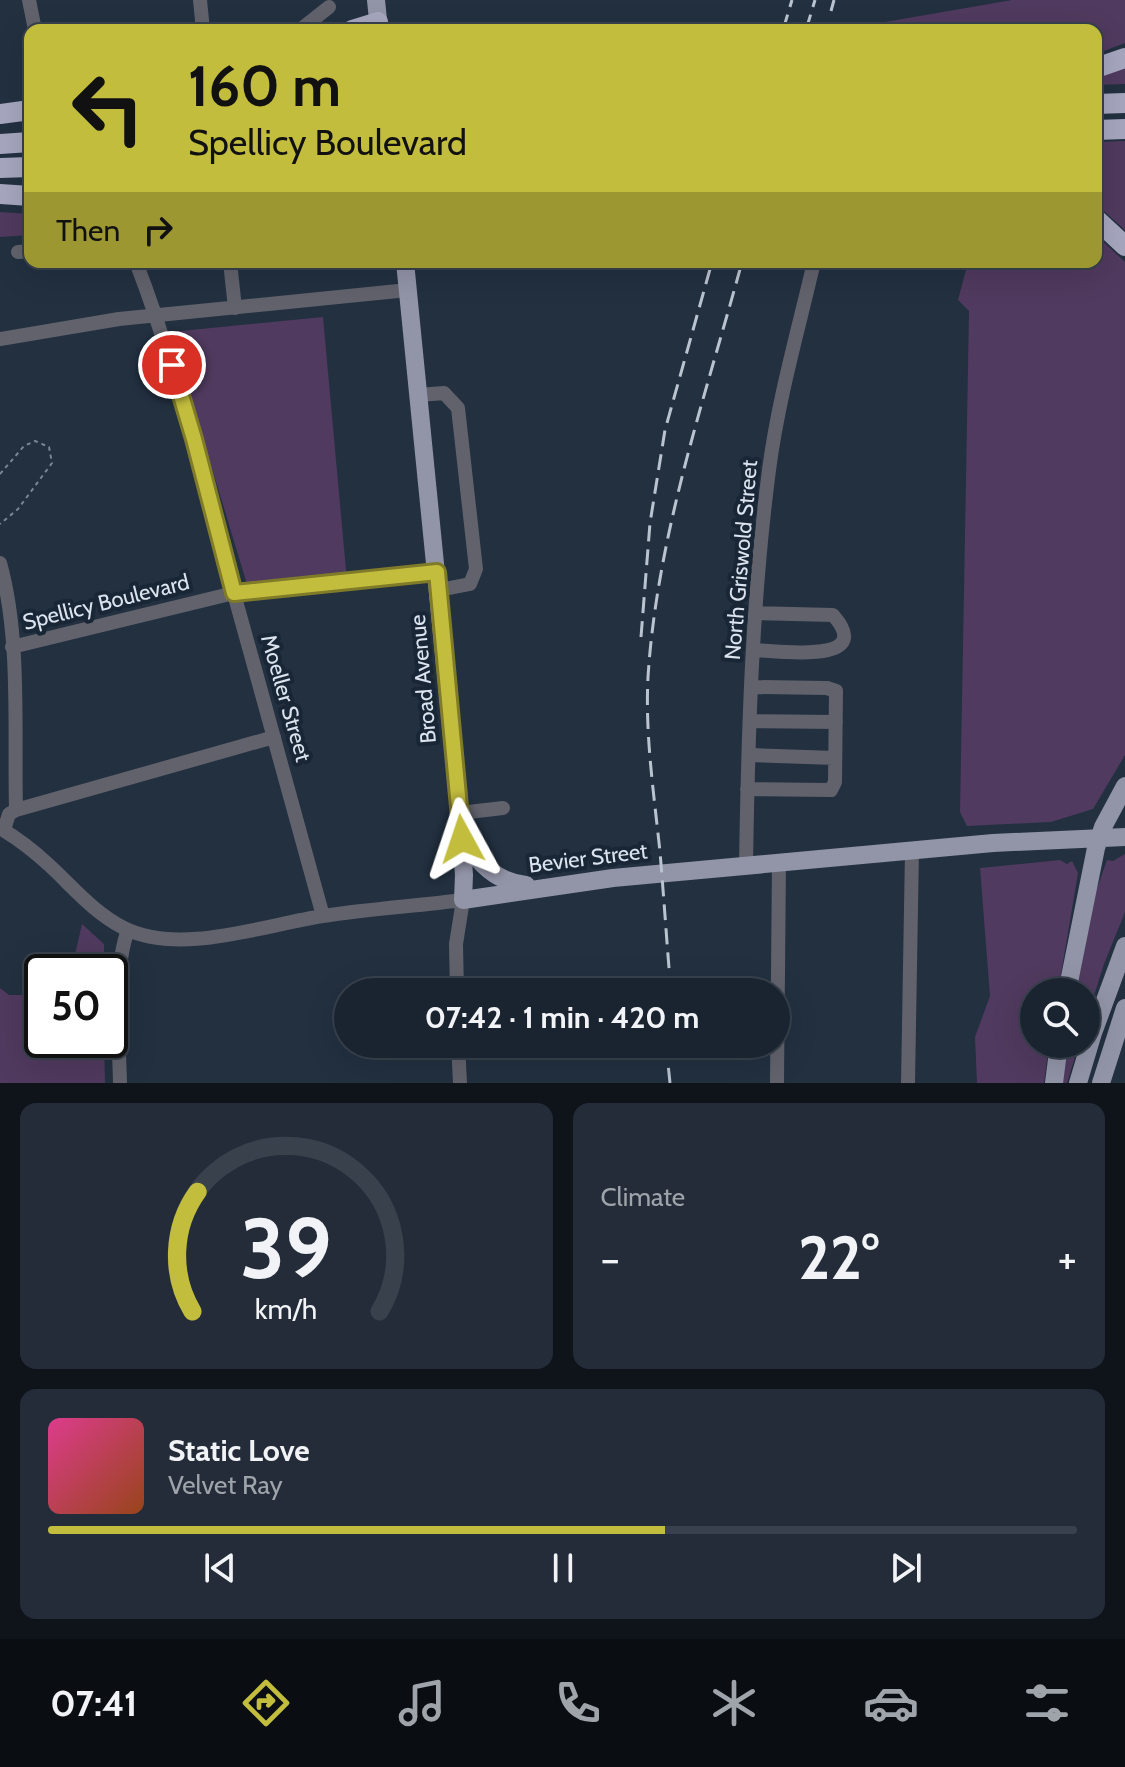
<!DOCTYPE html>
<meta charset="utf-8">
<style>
body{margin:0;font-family:Cabin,sans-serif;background:#232c38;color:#f1f3f6;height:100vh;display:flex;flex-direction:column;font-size:30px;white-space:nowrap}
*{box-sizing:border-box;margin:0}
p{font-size:26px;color:#9fa4ab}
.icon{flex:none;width:44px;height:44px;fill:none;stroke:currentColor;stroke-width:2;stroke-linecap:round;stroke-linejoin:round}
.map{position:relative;height:1083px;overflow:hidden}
.drawer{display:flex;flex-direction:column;gap:20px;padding:20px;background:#0e141a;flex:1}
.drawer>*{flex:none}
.guide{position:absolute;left:24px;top:24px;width:1078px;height:244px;border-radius:16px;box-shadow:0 8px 32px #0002,0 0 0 2px #38414c;background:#c3bd3e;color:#111;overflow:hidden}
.buttons{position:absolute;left:1020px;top:978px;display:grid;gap:16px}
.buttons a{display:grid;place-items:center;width:80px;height:80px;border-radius:50%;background:#1a2430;box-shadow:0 8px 32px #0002,0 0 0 2px #38414c;font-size:40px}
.speed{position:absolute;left:24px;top:954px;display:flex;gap:16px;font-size:40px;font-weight:700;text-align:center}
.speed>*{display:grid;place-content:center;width:104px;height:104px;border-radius:50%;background:#1a2430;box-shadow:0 8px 32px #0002,0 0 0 2px #38414c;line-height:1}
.speed .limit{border:4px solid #111;border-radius:12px;background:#fff;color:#111}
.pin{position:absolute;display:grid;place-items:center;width:68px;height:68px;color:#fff;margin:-34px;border:4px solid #fff;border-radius:50%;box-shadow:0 2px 8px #0007}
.me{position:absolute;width:88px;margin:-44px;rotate:355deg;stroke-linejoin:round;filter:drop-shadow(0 0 6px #0008)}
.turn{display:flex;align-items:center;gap:28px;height:168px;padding:0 32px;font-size:36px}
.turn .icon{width:104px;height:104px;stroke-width:2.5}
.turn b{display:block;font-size:56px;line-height:68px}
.then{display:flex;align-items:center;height:76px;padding:0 32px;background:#0003;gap:16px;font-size:30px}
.big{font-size:60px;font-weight:800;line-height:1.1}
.drawer .card{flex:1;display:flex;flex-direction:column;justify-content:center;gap:12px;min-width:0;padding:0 28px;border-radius:16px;background:#232c38}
.drawer .dial{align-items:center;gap:0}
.dial svg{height:208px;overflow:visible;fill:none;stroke:#38414c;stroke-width:7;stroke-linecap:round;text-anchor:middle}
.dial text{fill:#f1f3f6;stroke:none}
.song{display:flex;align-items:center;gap:24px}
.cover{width:96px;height:96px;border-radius:12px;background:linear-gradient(135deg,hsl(330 70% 55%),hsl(20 70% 35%))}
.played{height:8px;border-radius:4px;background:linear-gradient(90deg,#c3bd3e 60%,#38414c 60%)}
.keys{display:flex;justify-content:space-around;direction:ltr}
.heat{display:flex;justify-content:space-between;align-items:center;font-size:44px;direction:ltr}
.drawer .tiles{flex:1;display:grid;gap:20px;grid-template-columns:1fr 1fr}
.card:last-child{grid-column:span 2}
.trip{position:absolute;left:334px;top:978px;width:456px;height:80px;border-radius:40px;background:#1a2430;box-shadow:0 8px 32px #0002,0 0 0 2px #38414c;font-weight:800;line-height:80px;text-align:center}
.tab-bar{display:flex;height:128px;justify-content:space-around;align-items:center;background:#0a0e13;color:#9fa4ab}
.tab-bar .icon{width:56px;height:56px}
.tab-bar .on{color:#c3bd3e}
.tab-bar b{font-size:36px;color:#f1f3f6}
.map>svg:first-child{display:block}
.green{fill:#503a5f}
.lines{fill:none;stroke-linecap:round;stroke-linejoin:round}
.path{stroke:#7a8694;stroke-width:2;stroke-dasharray:4 4;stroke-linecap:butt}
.minor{stroke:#61626c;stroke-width:14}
.major{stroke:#9294a8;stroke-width:18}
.highway{stroke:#a6a7bf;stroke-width:20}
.rail{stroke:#bac4d0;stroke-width:3;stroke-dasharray:16 8;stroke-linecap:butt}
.route-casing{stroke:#7f7b28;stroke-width:20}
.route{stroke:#c3bd3e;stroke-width:14}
.labels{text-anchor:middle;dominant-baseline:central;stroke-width:8;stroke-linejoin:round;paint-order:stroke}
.street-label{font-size:22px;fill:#dae3ee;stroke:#192636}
</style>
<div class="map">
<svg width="1125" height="1083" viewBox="0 0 1125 1083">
<rect width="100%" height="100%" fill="#223040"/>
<path class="green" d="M1012,0h113v43l-29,11v-24h-257z
M1125,66v18l-29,1v-10z
M1125,141v89l-29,-26v-62z
M0,212l30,2v21l-30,2z
M1096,235l29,27v493l-32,54 -42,13 -84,4 -7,-14 9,-501 -11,-11 10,-38h128z
M323,317l24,264 -98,10 -78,-259z
M1125,854v58l-21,52 -18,57v-29h-10l19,-98 12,-34 6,1z
M1060,860l7,4 5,-3 6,12 -20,119h-24v52h15l-5,39h-67l-2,-46 15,-41 -10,-128z
M82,924l22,20v28h-39l9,-13z
M0,988l9,7h33v45h62l1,43h-105z
M1067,1044h12l-12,39h-6z"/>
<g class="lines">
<path class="path" d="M0,474l24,-28 11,-5 14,6 3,16 -34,46 -18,15"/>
<path class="minor" d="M29,0l6,30
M200,0l3,30
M300,30l29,-23
M18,252l12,-1
M136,262c36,93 59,189 85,285 34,123 69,246 102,369
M230,262l5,46
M0,339l119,-20 289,-29
M419,395l25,-2 14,15 18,161 -6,15 -31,6
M0,563c21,75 14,169 16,247l-7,4 -5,16
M12,647l222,-54 203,-21
M755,650c23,1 122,15 78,-35l-76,-2
M751,721l85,1
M749,755l86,3
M747,789l84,1 4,-8 1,-91 -9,-3 -74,-1
M16,810l258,-73
M460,813l43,-5
M0,828c17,10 34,23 49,37 24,22 45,48 75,63 56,28 140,-3 199,-12 46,-7 93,-10 140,-16l-7,44 1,48
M746,866c2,-132 6,-265 23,-396 9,-70 29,-139 45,-208
M458,1044l2,39
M120,1083c-1,-44 -7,-113 8,-153
M777,1083l2,-221
M908,1083l4,-233"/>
<path class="major" d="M376,0l3,30
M405,262l53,533 6,80 -1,25 150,-22 380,-35 132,-6
M462,839c17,24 34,43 64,46
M1067,992l29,-144 7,-21 22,-41
M1054,1083l5,-39
M1078,1083l15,-50 32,-87
M1101,1083l24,-75"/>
<path class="highway" d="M352,30l26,-8
M1096,68l29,-10
M1096,104l29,-1
M0,114l30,-4
M1096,130l29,-1
M0,144l30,-2
M0,168l30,-1
M0,194l30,2
M1096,219l29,27"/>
<path class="rail" d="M831,11l3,-11
M783,30l9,-30
M806,30l9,-30
M641,637l9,-114 15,-93 47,-168
M671,992c-4,-46 -7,-93 -11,-140 -6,-58 -15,-116 -12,-175 9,-142 57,-279 94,-415
M666,1044l4,39"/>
</g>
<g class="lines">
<defs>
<path id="route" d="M172,365l22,74 40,154 203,-21 25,267"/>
</defs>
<use href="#route" class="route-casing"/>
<use href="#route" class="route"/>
</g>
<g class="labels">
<g class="street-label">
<text transform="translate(741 560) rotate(-85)">North Griswold Street</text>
<text transform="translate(106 602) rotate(-14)">Spellicy Boulevard</text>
<text transform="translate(423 679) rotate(-95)">Broad Avenue</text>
<text transform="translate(286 698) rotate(74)">Moeller Street</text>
<text transform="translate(588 858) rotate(-7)">Bevier Street</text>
</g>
</g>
</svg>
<div class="buttons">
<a><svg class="icon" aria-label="search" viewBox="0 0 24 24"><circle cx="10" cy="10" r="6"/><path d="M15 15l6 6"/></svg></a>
</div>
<div class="speed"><div class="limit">50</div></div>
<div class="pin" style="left:172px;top:365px;background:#d93025"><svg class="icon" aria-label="arrive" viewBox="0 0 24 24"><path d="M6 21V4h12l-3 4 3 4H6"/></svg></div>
<svg class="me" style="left:462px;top:839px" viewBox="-20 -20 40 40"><path d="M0-17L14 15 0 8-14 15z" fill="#c3bd3e" stroke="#fff" stroke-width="4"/></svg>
<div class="trip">07:42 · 1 min · 420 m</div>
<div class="guide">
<div class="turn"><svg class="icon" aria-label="left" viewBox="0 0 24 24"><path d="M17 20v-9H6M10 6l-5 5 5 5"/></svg><div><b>160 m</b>Spellicy Boulevard</div></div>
<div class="then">Then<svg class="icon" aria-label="right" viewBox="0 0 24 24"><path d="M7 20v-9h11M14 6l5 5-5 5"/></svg></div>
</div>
</div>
<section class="drawer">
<div class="tiles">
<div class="card dial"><svg viewBox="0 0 100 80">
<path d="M14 69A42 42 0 1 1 86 69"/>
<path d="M14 69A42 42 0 0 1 16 23" stroke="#c3bd3e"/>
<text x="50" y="56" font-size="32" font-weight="700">39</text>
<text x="50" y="72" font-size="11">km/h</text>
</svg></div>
<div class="card"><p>Climate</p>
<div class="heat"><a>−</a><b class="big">22°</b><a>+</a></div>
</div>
<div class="card">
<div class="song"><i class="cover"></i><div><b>Static Love</b><p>Velvet Ray</p></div></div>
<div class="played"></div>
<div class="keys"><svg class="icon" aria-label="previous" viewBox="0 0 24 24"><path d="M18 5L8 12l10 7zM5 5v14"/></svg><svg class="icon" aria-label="pause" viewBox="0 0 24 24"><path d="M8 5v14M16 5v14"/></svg><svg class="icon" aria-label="next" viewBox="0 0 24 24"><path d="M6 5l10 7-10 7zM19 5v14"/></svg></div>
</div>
</div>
</section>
<nav class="tab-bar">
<b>07:41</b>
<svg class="icon on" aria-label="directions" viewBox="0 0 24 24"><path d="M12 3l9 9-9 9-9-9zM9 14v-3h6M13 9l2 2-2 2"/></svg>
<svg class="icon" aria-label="music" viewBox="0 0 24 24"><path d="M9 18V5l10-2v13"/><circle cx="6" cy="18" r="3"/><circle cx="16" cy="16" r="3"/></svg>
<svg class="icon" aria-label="phone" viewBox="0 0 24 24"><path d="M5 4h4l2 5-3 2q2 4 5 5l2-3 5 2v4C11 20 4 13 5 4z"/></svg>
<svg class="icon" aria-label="climate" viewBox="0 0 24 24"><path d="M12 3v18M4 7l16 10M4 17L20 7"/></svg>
<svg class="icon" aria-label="car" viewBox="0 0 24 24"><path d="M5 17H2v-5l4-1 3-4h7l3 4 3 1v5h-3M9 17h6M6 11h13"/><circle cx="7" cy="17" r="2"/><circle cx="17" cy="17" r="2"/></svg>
<svg class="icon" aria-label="filters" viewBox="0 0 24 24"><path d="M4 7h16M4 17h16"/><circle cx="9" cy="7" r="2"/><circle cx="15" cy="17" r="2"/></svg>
</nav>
